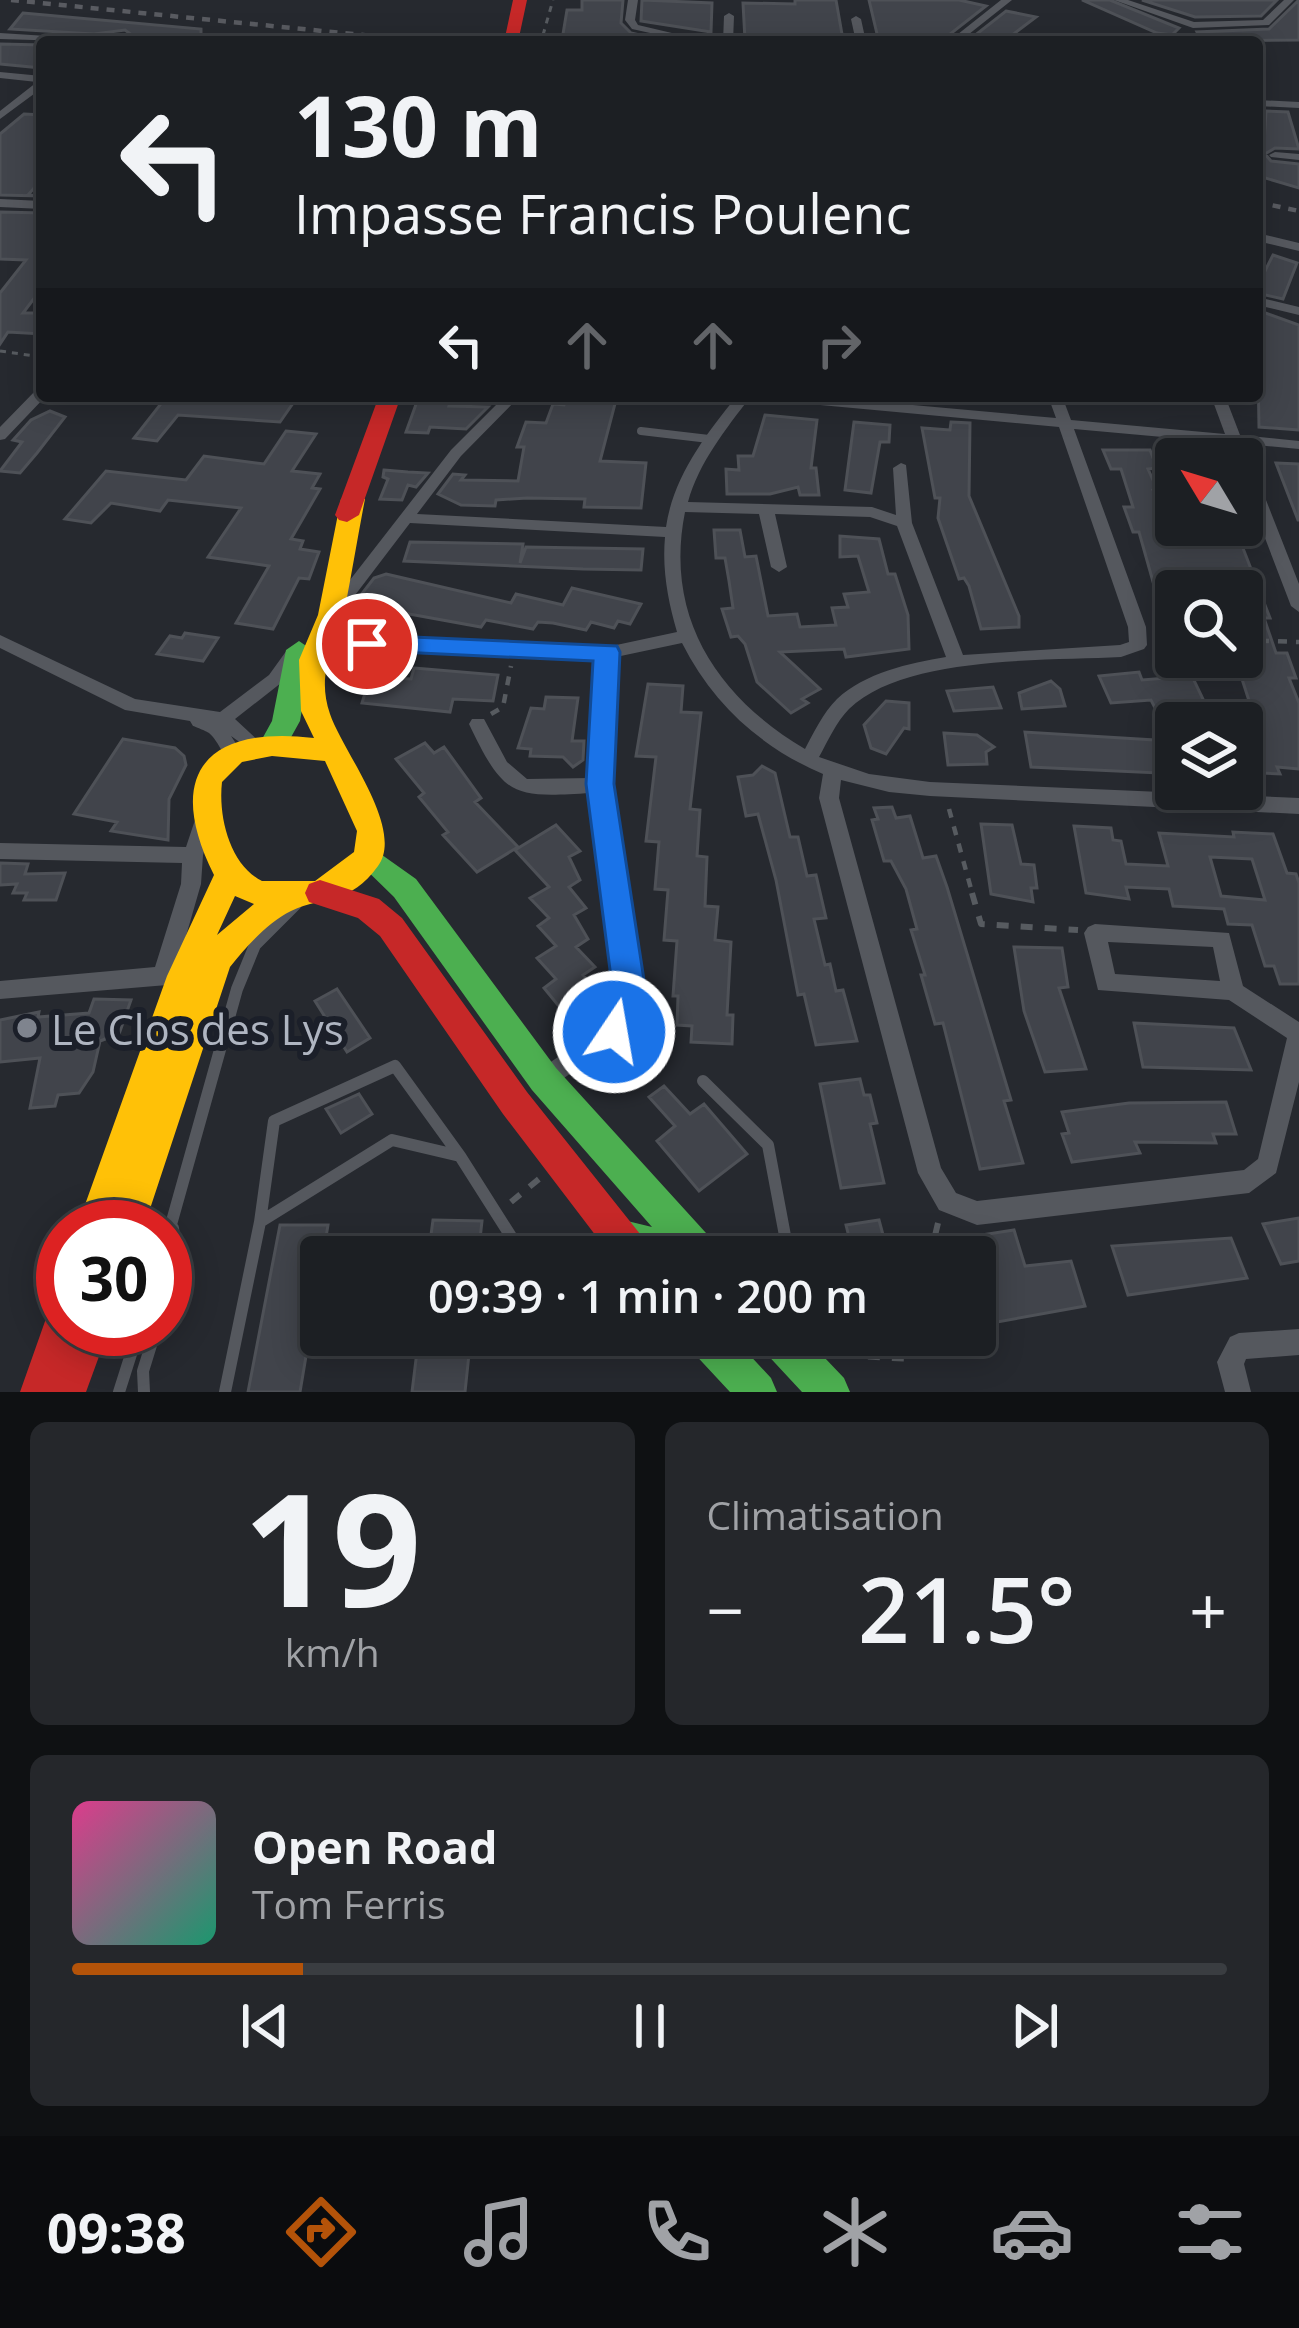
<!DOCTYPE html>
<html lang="fr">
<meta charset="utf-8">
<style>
body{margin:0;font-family:"Open Sans",sans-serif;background:#25272b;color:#f1f3f6;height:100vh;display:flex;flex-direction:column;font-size:45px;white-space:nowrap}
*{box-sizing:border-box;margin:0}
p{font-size:39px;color:#a0a2a6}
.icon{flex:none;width:66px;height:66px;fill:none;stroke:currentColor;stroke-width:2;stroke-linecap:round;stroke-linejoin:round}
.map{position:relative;height:1392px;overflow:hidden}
.panel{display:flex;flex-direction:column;gap:30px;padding:30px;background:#0f1113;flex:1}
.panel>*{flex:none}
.hud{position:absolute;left:36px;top:36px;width:1227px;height:366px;border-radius:12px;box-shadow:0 6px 30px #0003,0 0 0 3px #3a3d41;background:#1c1f23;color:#f1f3f6;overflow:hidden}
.needle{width:78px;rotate:308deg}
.buttons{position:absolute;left:1155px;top:438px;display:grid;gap:24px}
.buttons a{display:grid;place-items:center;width:108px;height:108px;border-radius:12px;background:#1c1f23;box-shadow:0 6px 30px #0003,0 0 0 3px #3a3d41;font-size:60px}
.speed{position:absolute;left:36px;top:1200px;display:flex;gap:24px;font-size:60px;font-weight:700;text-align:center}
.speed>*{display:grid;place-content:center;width:156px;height:156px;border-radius:50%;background:#1c1f23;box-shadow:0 6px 30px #0003,0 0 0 3px #3a3d41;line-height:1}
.speed .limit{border:18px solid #d22;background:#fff;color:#111}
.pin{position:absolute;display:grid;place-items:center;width:102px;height:102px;color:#fff;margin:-51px;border:6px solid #fff;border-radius:50%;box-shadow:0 3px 12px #0007}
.me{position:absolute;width:132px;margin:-66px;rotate:12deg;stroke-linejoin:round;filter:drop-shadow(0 0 9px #0008)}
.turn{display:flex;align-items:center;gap:42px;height:252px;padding:0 60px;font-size:54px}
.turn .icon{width:156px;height:156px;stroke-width:2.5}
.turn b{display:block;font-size:84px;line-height:102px}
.lanes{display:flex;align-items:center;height:114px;padding:0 60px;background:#0003;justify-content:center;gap:60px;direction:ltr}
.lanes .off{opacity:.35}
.big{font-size:90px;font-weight:600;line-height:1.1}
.panel .widget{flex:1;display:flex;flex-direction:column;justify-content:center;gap:18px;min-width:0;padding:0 42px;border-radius:18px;background:#25272b}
.panel .dial{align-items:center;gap:0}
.dial b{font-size:156px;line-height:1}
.song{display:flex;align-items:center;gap:36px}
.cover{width:144px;height:144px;border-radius:18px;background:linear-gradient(135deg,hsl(330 70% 55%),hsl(160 70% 35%))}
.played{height:12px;border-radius:6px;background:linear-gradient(90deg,#b45309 20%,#3a3d41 20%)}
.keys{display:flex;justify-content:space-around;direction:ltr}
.heat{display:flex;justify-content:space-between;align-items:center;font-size:66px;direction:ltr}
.panel .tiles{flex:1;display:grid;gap:30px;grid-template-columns:1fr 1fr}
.widget:last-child{grid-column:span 2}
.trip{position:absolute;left:300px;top:1236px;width:696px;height:120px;border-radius:12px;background:#1c1f23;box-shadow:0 6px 30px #0003,0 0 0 3px #3a3d41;font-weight:600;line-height:120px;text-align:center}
.tab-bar{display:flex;height:192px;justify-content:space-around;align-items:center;background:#0b0c0e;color:#a0a2a6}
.tab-bar .icon{width:84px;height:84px}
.tab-bar .current{color:#b45309}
.tab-bar b{font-size:54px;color:#f1f3f6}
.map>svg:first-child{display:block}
.building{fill:#41444b;stroke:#4e5157;stroke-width:3;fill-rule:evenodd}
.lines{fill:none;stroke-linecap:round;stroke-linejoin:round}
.path-far2{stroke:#575b60;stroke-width:3;stroke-dasharray:6 6;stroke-linecap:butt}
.path-far1{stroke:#575b60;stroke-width:4.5;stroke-dasharray:9 9;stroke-linecap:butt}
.path{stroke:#575b60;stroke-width:6;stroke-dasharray:12 12;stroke-linecap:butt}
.lane-far2{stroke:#55585e;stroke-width:6}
.lane-far1{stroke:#55585e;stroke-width:8}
.lane{stroke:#55585e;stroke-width:12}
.street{fill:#55585e;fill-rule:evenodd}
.fast{fill:#4caf50;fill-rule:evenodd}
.slow{fill:#ffc107;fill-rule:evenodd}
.jam{fill:#c62828;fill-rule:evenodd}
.rail{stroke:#595b61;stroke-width:4.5;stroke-dasharray:8 8;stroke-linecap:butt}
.route{fill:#1a73e8;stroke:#114b97;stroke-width:3}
.poi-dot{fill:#7f848e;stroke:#1b1f29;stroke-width:4.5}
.labels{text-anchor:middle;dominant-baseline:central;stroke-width:12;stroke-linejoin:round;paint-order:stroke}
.near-poi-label{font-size:42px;fill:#afb5c1;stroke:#1b1f29;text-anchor:start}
</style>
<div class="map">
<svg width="1299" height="1392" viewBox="0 0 1299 1392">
<rect width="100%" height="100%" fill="#26292f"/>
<path class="building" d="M582,0h41l-2,23 10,10 18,4 -6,5h-34l-46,-8 4,-24h15z
M642,0l70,3 -1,29 -70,-11z
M795,0h41l7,40h-98l-2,-37 52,1z
M869,0h90l27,6 -37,29 -21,6 -27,-6 -23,3z
M1082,0h28l69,28 -7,7 -15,-2z
M1142,0h135l-16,16 -66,1z
M1299,0v40l-97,1 -5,-9 72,-3z
M1006,11l30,6 -33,25 -34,-2z
M23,13l178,16v13h-71l2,-7 -7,-5 -31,4 -84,-5z
M0,44l42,1v23l-42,-4z
M1266,111l22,1 11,37 -24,-1 -10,6 6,7 28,3v24l-37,-11z
M24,114l18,1v64l-14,16 14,1 -42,-1v-61z
M0,212l42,1v75l-19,25h19v21l-34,-2 -8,12v-51l26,-33 -26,-1z
M1273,255l24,8 -14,36 -26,-6v-17l5,1z
M1257,310l42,15v105l-40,-3z
M167,396h131l-18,26 -102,-7 -21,26 -23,-3z
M419,396l33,2 -3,8 39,1 -22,22 -36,-2 -2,6 -22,-1z
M566,397l50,3 -16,61 46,2 -5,45 -57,-1 1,-8 -58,-1 -31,2 -1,6 -34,-1 -23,-11 15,-20 12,1 -4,5 57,1 6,-34h-7l9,-25 20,1 7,-19 11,1z
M50,411l15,6 -28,36 -17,20 -20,-2 22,-29 -9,-2 18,-20z
M765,415l52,5 -6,48h5l3,27h-19l-2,-8 -28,7h-43l-1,-25 13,1 -1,-14h15z
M854,422l36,3 -1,17h-9l-9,51 -26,-3z
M951,422l19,1 -1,73 50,120v11l-38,2 -12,-43 -5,-8 -5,1 -21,-61 2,-20h-5l-13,-70 28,2z
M286,431l30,3 -24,37 28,3 -8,14 8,1 -29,50 12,2 -3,8 19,3 -10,27 -10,-1 -26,51 -37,-6 33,-57 -61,-9 33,-49 -73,-8 -8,11 -49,-8 -20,20 -26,-4 41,-48 80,9 18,-24 60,8z
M1103,450h47l7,18 -9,1 9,20 -4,1 17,42 38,2 -3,-9h29l36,93h-6l12,35h11l9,25h-7l10,25v66l-22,-2 3,7 -38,-2v-29l21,1 -22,-68 -10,-1 -6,-18h17v-72l-53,-2 2,8h-15v12h-17l-20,-71h-6l-9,-25h9l-12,-38h-10z
M1276,463l23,1v56h-1z
M384,470l24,2 20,1 -12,14 -8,-2 -6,15 -22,-1 8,-20 -5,-2z
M714,530h26l5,27 11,-1 12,60 29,-2 3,13 36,-2 -4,-17 16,-1 -4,-13 25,-2 -11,-36 -18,1v-21l39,3 9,35h7l13,41 1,34 -63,8 -2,-8 -64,3 40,37 -18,10 6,4 -17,10 -34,-31 -12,-38 -7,-8 -7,1 -9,-28 11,-1 -4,-27 -4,-23h-9z
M410,542l113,2 -3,19 6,-16 117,2 -2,21 -58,-1 -179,-8z
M386,574l125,29 5,-9 47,11 9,-17 69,16 -11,20 -12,-3 -4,7 -23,-6 -5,8 -33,-7 -15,-1 -5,7 -47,-9 -5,7 -127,-23 20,-26z
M185,633l33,5 -15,23 -46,-7 13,-18 12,2z
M414,668l84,7 -5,26 -40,-2 -3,13 -88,-9 8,-26 41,2z
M1139,672l3,8 50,-4 19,40 -35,2v51l-20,-1 2,5 -127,-6 -6,-35 147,9 -21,-41 -40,3 -12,-27z
M1051,681l9,8 5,17 -43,3 -3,-16z
M648,684l35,2 -2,26 20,1 -11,96 10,1 -3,46 10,1 -2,49 13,1 -3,33 16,2 -4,73h6l-1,29 -41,-2 1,-16 -15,-1 1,-29h-5l4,-55 -13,-1 4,-50 -13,-1 4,-47 -13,-1 10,-84 -20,-1z
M993,687l8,21 -47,3 -7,-20z
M546,697l32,1 -6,43h12l-1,19 -10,7 -10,-10 -33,-1 1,-7 -13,-1 13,-40 13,1z
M886,701l23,2v26l-5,-1 -18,26 -15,-6 -7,-23z
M944,733l33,2 17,12 -8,5 1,12 -39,1z
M123,739l52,9 9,8 2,9 -17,34 -1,41 -57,-9 6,-9 -43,-8z
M425,743l9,10 10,-6 37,51 -6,4 43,45 -41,25 -34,-37 5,-3 -29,-35 5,-4 -28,-34z
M762,766l13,7 15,64h8l9,39 9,-1 10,43 -12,1 11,46 5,-1 6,27 7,-1 14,51 -41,4 -12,-51 -6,1 -22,-115 -18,-66 -12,2 -8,-39 15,-2z
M892,807l4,11 14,-2 13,42 13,-2 11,31 64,213 -7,1 19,62 -43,6 -37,-146 -8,1 -14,-49h4l-14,-45 6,-1 -11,-40 -15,-28h-7l-12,-41 6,-1 -4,-11z
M981,824l31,1 9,39 13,1 3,23h-6l2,14 -42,-8z
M556,825l24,26 -11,6 11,23 -11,7 17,21 -12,7 14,24 -12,8 19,20 -12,8 12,13 -33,22 -18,-22 12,-9 -19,-21 19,-12 -18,-20 11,-8 -19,-20 19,-11 -34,-37z
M1074,826l37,2 2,12 8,1 5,23 42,2 -9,-33 75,4 -1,-5 40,2 14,39 9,1 3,9v101h-19l-6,-18h-9l-13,-41 -24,-1 -4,-15 -51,-3 -4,-17 -43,-2 3,12 -43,-6zM1210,857l42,2 13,41 -44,-4z
M0,863l28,1 -3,10 40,-1 -9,27h-32l3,-7h-14l4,-9 -17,1z
M1014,947l48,1 6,39 -9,1 27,81 -41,3 -21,-61z
M337,989l33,49 -23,14 -32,-51z
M94,999l37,1 -12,34 -19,7 -7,31 -14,21 -21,2 -3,11 -25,2 10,-50 -40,4v-42l39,-8 -1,5 51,-4z
M1134,1023l100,5 17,42 -108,-3z
M860,1079l4,16h6l7,28 -7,1 14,59 -43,5 -21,-104z
M664,1086l26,28 14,-10 43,50 -48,37 -42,-50 18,-15 -26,-29z
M359,1094l13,20 -31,19 -15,-24z
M1226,1102l10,32h-23l3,9 -81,-1 5,11 -68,9 -10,-28 7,-1 -7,-21 67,-9z
M1299,1218v43l-18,3 -18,-40z
M433,1220l49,1 -4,36h-50z
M879,1220l10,37h-35l-8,-32z
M280,1225h48l-28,167h-52z
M1014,1230l11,36 46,-5 14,45 -110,20v-90z
M1231,1238l16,40 -119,17 -16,-49z
M419,1335h52l-6,57h-53z"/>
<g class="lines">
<path class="path-far2" d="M543,35l10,-35
M0,351l42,6"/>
<path class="path-far1" d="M1242,640l57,2
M1153,653l23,2
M491,714l12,-7 8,-41
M949,809l24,87"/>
<path class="path" d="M972,893l9,31 97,6
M511,1202l28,-23
M930,1257l8,-34
M844,1355l66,4 4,-24"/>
<path class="lane-far2" d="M94,42l31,-5"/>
<path class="lane-far1" d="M641,431l68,8"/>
<path class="lane" d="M703,1081l65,64 21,112
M260,1222l14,-101 121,-55 65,90
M165,1246l72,-257 18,-44 41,-41
M575,1257l34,-14
M165,1299l12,-40 -4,-31
M119,1392l20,-63
M144,1392l-1,-21 13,-42
M225,1392l35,-170 132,-82 68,16 64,101"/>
<path class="street" d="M628,0h10l-3,20 3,5 72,17h-19l-59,-13 -7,-9z
M1001,0h11l-53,42h-11z
M1114,0h14l66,22 69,-2 21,-20h10l-25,25 -76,3z
M729,13l5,3 -1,26h-10l1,-26z
M856,16l5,3 5,23h-10l-5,-23z
M0,33l94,6 5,3 -99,-3z
M0,72l42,4v12l-42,31v-8l37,-29 -37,-4z
M1257,100l42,2v6l-42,-2z
M1275,152l24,2v6l-28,-3 -2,-2z
M0,199l42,2v8l-42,-2z
M1257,233l42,10v8l-42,-10z
M1257,297l42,10v8l-42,-10z
M42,388v8h4l-41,43 -5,1v-13l37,-38z
M505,396h15l-59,60 -44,58 249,13c7,-49 39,-92 71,-131h14c-25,33 -52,66 -63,106l184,5 24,8 -3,-47 8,-5 5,2 6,58 51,132 157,-10 9,-3 -1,-15 -69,-200 -293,-27 -7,-4h54l243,22 -8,-22h14l9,24 154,14 -14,-38h14l15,39 59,6v8l-55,-5 55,140v28l-8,-6 -49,-128v-19h-7l-6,-16 -155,-14 72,198 1,18 -3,4 -23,8c-74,4 -217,-2 -272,52 -13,13 -21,32 -30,48l50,17 61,8 369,16v16l-369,-18 -41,-4 -48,-12 -2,18 102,370 15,25 21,8 267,-31 14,-11 29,-121 -58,-38 -131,-10 -14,-57 4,-6 7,-3 134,9 14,53 56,36v60l-23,91 -27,20 -272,32 -38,-15 -21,-37 -99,-375 4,-24c-63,-27 -110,-70 -141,-131l-66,14 -6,128 30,208 -18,46 -70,47 -8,3 -8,-3 -3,-7 3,-7 69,-47 13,-32 -27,-200c-79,5 -87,4 -122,-69l3,-5h12l23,43 20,17 64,-1 7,-119 -231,-9 -9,-6 9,-6 240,9 70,-15c-9,-31 -15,-62 -12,-95l-255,-14 -67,88 -6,2 -8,-6 122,-157zM685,512l74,2 12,53 8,5 8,-5 -12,-53 95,3 27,9 49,131c-37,6 -81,16 -109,42 -14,14 -23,33 -32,50 -88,-52 -141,-132 -120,-237zM1108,942l105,5 7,34 -105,-7z
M0,635l135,64 85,13 49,-37 18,-25h12l3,4 -21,29 -46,36 29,27 -2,5 -7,2 -24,-17 12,18 -2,5c-20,3 -19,-15 -32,-26 -1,-1 -15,-7 -16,-7l-3,-5 -65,-11 -125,-62z
M205,808l7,3 3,5 -12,39 -2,29 -24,83 14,2 3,7 -3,7 -191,16v-18l155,-14 26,-83 1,-21 -182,-4v-16l186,4 12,-36z
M1299,1329v26l-53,4 -2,5 7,28h-26l-8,-30 13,-25 9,-4z"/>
<path class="fast" d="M299,641l13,9 -12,71 -15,27h-20l-4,-7 11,-20 14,-71z
M368,845l48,34 140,189 160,176 6,13h-101l-15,-6 -6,-13 6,-13 13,-6 33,8 -120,-137 -138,-193 -41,-40 4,-9z
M684,1335h47l40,43 6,14h-47l-40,-43z
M756,1335h47l41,43 6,14h-48l-40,-43z"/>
<path class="slow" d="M353,492l12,7c-7,36 -13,73 -20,109 -8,39 -30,62 -15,106 13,38 75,115 48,152 -28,39 -53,29 -87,45 -23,11 -45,36 -61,56l-86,260h-67l90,-251 47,-101c-50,-100 -9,-150 100,-137l-13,-27 -2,-51 19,-45 23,-116zM272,756l53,5 32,70 -3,21 -39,29h-53c-32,-16 -44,-64 -40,-99l20,-20zM235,896l19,8 -37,31z"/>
<path class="jam" d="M513,0h14l-9,42h-14z
M379,396h22l-42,119 -12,7 -8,-2 -4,-5z
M320,880l59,19 23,19 125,174 121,152 6,13h-42l-109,-143 -123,-178 -22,-18 -49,-16 -4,-9 4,-9z
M63,1305v24h46l-23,63h-66l29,-82z"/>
<path class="rail" d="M11,0l422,42
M1257,202l42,9"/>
</g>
<path class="route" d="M367,635l250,11 3,6 -6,132 32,209 -20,49 -12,5 -12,-5 -4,-10 15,-39 -27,-209 7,-123 -236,-11 -4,-6z"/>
<circle class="poi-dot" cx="27" cy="1028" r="12"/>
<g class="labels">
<g class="near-poi-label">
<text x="51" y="1028">Le Clos des Lys</text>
</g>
</g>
</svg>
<div class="buttons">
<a><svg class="needle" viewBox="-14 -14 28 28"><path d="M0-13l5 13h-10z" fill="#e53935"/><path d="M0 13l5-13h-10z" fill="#a0a2a6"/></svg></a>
<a><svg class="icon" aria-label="search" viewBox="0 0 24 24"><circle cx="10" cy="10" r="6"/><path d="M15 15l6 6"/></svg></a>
<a><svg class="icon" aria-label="layers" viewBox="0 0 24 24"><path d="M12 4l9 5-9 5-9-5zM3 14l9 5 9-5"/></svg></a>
</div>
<div class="speed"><div class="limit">30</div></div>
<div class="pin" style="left:367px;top:644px;background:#d93025"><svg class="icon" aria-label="arrive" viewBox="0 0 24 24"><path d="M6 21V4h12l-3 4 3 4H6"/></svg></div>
<svg class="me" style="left:614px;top:1032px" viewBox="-20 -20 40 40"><circle r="17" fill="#1a73e8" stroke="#fff" stroke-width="3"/><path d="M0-11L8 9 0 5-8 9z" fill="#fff"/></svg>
<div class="trip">09:39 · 1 min · 200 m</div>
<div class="hud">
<div class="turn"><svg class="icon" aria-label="left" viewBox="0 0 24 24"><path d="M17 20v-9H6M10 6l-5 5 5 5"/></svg><div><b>130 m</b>Impasse Francis Poulenc</div></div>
<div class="lanes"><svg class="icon" aria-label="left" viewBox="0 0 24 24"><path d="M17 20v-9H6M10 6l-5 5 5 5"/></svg><svg class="icon off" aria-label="ahead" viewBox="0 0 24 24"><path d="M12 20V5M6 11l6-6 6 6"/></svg><svg class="icon off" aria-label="ahead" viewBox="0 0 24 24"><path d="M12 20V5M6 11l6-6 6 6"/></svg><svg class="icon off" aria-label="right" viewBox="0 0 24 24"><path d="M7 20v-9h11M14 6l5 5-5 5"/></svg></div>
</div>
</div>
<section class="panel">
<div class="tiles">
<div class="widget dial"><b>19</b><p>km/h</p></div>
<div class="widget"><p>Climatisation</p>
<div class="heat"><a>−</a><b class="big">21.5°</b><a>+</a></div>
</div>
<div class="widget">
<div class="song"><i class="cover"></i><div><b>Open Road</b><p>Tom Ferris</p></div></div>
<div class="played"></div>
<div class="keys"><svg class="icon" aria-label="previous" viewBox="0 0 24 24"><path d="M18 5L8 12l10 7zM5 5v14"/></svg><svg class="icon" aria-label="pause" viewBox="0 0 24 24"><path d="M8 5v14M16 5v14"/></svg><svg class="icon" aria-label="next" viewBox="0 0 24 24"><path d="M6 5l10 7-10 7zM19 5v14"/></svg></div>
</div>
</div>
</section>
<nav class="tab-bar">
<b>09:38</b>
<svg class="icon current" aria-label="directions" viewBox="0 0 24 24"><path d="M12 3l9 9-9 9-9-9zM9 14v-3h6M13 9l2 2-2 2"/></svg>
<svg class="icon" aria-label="music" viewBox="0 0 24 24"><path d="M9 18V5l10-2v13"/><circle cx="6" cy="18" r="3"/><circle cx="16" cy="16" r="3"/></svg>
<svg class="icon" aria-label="phone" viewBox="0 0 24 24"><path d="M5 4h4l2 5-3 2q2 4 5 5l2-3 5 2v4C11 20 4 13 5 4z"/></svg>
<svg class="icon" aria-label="climate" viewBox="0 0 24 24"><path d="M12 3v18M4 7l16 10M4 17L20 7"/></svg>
<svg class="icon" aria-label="car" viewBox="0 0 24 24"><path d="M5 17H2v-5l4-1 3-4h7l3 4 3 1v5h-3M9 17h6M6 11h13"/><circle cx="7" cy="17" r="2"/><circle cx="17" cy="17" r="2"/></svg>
<svg class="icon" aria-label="filters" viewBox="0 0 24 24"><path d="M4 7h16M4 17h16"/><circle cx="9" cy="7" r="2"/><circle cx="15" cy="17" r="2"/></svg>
</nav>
